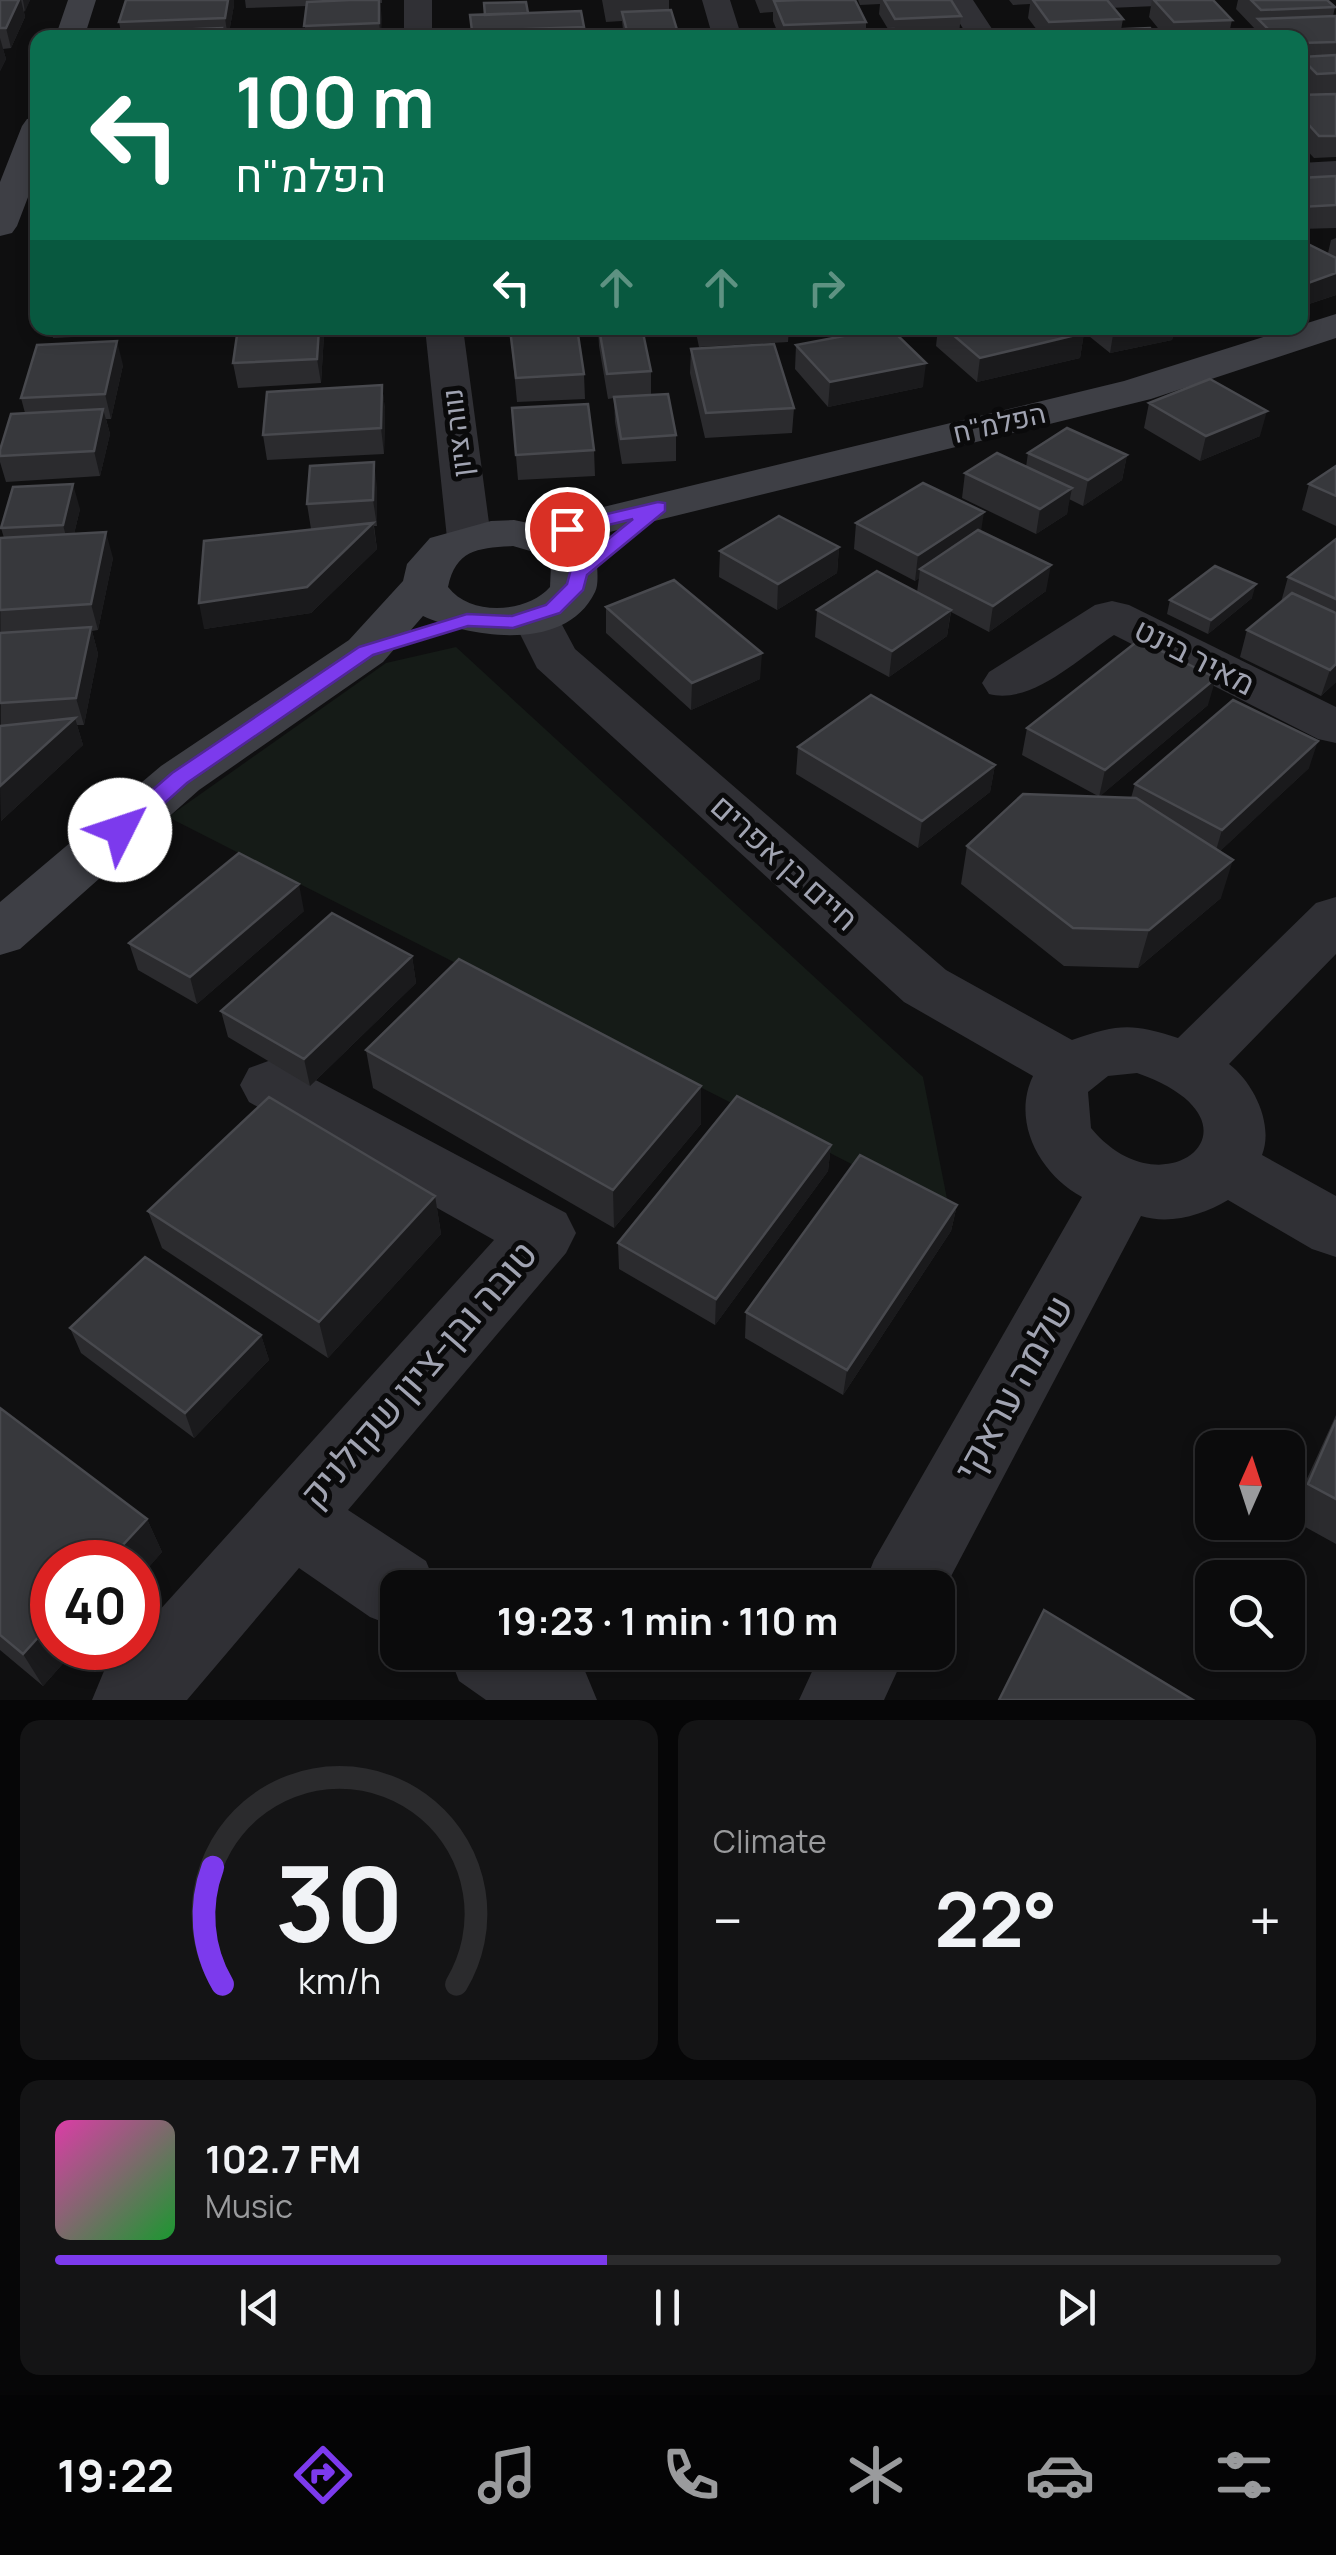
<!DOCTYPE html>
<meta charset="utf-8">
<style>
body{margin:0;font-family:Manrope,Heebo,sans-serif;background:#141415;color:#f1f3f6;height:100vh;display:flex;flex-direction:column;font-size:38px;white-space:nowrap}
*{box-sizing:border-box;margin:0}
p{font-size:32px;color:#9a9b9d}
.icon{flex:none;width:55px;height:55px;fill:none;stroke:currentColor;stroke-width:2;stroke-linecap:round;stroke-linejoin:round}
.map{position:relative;height:1700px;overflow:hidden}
.details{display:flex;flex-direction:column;gap:20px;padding:20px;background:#060607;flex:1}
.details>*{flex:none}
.guide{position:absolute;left:30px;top:30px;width:1278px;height:305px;border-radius:20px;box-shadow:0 5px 15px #0003,0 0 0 2px #2b2b2d;background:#0b6e4f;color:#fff;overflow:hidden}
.needle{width:65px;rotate:3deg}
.tools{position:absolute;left:1195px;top:1430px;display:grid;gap:20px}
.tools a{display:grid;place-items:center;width:110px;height:110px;border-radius:20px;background:#0b0b0c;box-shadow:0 5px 15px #0003,0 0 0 2px #2b2b2d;font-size:50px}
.speed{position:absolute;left:30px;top:1540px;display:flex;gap:20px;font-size:50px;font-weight:700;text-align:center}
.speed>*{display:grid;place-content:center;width:130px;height:130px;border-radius:50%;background:#0b0b0c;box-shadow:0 5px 15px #0003,0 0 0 2px #2b2b2d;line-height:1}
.speed .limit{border:15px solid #d22;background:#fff;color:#111}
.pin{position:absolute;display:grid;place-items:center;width:85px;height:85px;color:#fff;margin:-42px;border:5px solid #fff;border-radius:50%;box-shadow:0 2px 10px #0007}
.me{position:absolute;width:110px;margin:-55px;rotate:49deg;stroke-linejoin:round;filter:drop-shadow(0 0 8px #0008)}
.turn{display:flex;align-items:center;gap:35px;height:210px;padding:0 40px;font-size:45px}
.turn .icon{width:130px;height:130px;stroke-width:2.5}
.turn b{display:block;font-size:70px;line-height:85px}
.lanes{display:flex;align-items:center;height:95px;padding:0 40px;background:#0003;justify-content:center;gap:50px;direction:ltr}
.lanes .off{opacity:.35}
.big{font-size:75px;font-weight:700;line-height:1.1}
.details .widget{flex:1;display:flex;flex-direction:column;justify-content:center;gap:15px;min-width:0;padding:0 35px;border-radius:20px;background:#141415}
.details .dial{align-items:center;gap:0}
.dial svg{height:260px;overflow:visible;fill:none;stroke:#2b2b2d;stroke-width:7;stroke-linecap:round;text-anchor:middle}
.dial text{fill:#f1f3f6;stroke:none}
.song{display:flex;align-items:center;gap:30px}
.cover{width:120px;height:120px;border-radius:15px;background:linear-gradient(135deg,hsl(320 70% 55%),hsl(130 70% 35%))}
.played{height:10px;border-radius:5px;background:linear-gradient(90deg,#7c3aed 45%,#2b2b2d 45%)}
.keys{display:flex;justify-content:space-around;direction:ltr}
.heat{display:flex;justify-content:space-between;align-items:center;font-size:55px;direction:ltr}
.details .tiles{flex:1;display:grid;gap:20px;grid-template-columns:1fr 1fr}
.widget:last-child{grid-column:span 2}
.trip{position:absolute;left:380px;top:1570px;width:575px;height:100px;border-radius:20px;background:#0b0b0c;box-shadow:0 5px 15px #0003,0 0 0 2px #2b2b2d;font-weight:700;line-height:100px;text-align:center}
.tabs{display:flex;height:160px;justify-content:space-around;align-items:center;background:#040405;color:#9a9b9d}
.tabs .icon{width:70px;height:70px}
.tabs .selected{color:#7c3aed}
.tabs b{font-size:45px;color:#f1f3f6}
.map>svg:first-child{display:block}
.green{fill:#151b17}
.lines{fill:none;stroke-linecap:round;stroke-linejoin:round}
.lane{fill:#303035;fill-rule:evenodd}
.street{fill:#303035;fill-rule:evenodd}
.secondary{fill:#3e3f45;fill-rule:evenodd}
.wall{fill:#2b2b2e}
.shaded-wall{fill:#1a1a1c}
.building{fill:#37383c;stroke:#48494e;stroke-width:2.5}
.route{fill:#7c3aed;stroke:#51269a;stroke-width:2.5}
.labels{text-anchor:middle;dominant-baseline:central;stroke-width:10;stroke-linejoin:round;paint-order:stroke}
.far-street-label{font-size:28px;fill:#a0a3b1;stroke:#0a0a0b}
.street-label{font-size:32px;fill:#a0a3b1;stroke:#0a0a0b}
.near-street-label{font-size:38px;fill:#a0a3b1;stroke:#0a0a0b}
</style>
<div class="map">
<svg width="1336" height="1700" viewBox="0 0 1336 1700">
<rect width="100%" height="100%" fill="#0f0f10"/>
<path class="green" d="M456,647l467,430 27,137 -782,-397 218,-154z"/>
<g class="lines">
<path class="lane" d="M1211,0l-7,4 -95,4 -7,-4 6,-4z"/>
<path class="street" d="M404,0h28v38h-28z
M702,0h28l12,38h-29z
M945,0h28l25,38h-29z
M1336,161v20l-36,2v-20z
M425,328h38l28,210 -6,10 -16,3 -16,-3 -6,-10z
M1112,601l17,4 207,102v36l-18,-4 -204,-104c-35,23 -82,70 -125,59l-7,-11 7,-11 106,-67z
M535,602l17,4 23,43 371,321 126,70c46,-16 60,-17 106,-2l138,-135 20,-6v57l-107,110c25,19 45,61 33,91l74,41v61l-24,-8 -84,-49c-25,15 -58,25 -87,16l-203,385v-13h-75l11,-28 208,-363c-42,-23 -71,-75 -49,-121l-129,-74 -367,-334 -26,-52 7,-10zM1137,1073c140,49 27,144 -46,55l-3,-36 20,-16z
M271,1060l22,8 273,145 10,20 -10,20 -218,257 78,51 11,27h-39v40l-28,-11 -71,-49 -112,132h-95l12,-29 21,-23h13v-14l356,-394 -245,-138 -9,-17 9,-17z
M448,1652h111l26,19 12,29h-111l-27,-19z
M821,1652h85l-22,48h-85z"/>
<path class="secondary" d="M68,0h28l-12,38h-29z
M38,117v54l-21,55 -5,7 -12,3v-54l22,-56 5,-7z
M1336,314v24l-185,61 -574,141 20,21c0,10 2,23 -2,31 -29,61 -124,46 -172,24l-40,46 -184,128 -179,159 -20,6v-53l161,-136 188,-126 54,-59 4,-17 23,-26 61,-17 23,-1 19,4 591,-143zM513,546l24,7 14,12 -1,22c-23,26 -79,30 -102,0 8,-38 30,-39 65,-41z"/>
</g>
<path class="wall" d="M0,0h30l-6,12 1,5 -14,31 -8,1 3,10 -6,12z
M245,0h137v3h-2l1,27h3l1,8h-81l3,-32 -61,2z
M602,0h67v10l9,23v5h-54l-2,-17 -16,1z
M755,0h100l11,22v8l22,-1 -9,-15 1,-10 -20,1 -2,-5h93l10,16 -2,17 9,5h-188l-7,-17v-9l-13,1z
M1009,0h98l16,19 -2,11 37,8h-115l-15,-20 2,-14 -17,1z
M1152,0h61l19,20 -4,18h-62l-17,-21z
M1238,0h89l8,7 -2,9h3v141l-22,1 -14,-15v-48h10l-10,-12v-45h-46l2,-8 -20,-21z
M234,5l-6,33h-106l-3,-16z
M528,13l56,14v11h-112l-2,-23z
M1336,176v52l-36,1v-51z
M1336,238v57l-36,12v-67l28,13 3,-13z
M51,328h105l-1,5 -102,5z
M319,328h4l1,7 -3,48 -83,5 -5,-25z
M518,328h77v6h-17l6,40 1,25 -68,3 -7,-73h8z
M598,328l53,43v24l25,40v26l-54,3 -7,-42 -1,-24 -6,1 -9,-53z
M695,328h94l-1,14 -89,5z
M938,328h138l8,5 -4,25 -103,24 -41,-36z
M1079,328h96l-3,12 -62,13z
M796,345l127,42 -95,20 -33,-38z
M691,349l103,59 -2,25 -87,5 -15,-65z
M123,365l-12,54h-5l4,15 -10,42 -94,6 -6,-20v-12l25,-37 -4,-15z
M382,385l3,25 -1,44 -117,6 -4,-25z
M1149,403l111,33 -60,25 -56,-33z
M512,408l82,42 1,26 -77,4z
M1028,453l99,2 -5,25 -39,26 -14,-7 -2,15 -31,20 -74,-36 3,-25 61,-6z
M1336,466v60l-34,-16 7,-26z
M377,487v39h-3l3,23 -66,64 -107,16 107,-100 -4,-25z
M80,509l-6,25 39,24 -15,72 -6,1 6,23 -14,71h-7l6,20 -82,76 -1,-283h4l-3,-10z
M856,523l125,8 65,60 -57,41 -38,-20 -4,24 -58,41 -74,-40 2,-27 100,-18 2,-14 -4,3 -61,-32z
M1336,539v143l-15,14 -81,-39 7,-27 34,-28 7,-25z
M839,547l-2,26 -60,37 -58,-33 1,-26z
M1252,598l-44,36 -41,-20 3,-14z
M606,607l154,72 -69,31 -85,-77z
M1208,705l-108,91 31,2 4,-14 174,-16 -89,83 1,47 -83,70 -74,-2 -103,-82 6,-38 131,-50 -76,-41 5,-27z
M798,747l197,18 -5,27 -72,56 -122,-74z
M304,911l-107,93 -59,-34 -9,-27z
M412,956l4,27 -106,103 -82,-49 -7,-26z
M366,1050l335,36v38l-87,104 -241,-140z
M831,1145l-3,26 -113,154 -96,-56 -1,-26z
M435,1196l6,38 -113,124 -166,-110 -14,-37z
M957,1205l-6,26 -108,164 -98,-57 1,-26z
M70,1328l191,7 8,25 -75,78 -113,-85z
M0,1408l147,111 15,33 -119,134 -43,-36z
M1336,1415v129l-47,-26z"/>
<path class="shaded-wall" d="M19,0h2l4,17 -14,31 -5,-20z
M23,0h7l-5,12z
M228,0h6v5l-6,33 -3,-20z
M380,0l2,19 -1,19 -2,-15z
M0,38l6,21 -6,12z
M1336,273v22l-36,12v-21z
M319,328h4l1,7 -3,48 -4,-24z
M1119,328h56l-3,12 -62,13 4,-24z
M1084,333l-4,25 -103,24 3,-24z
M117,341l6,24 -12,54 -6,-25z
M926,363l-3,24 -95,20 2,-25z
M382,385l3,25 -1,44 -3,-26z
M103,409l7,25 -10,42 -6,-25z
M1267,411l-7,25 -60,25 6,-25z
M1127,455l-5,25 -39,26 5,-26z
M374,462l3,25v39l-4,-26z
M73,484l7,25 -10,42 -7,-26z
M1072,488l-5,26 -31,20 4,-25z
M984,512l-4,26 -60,31 -1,9 -4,3 3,-26z
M373,523l4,26 -66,64 -107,16 -5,-26z
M106,532l7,26 -15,72 -7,-26z
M839,547l-2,26 -60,37 1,-26z
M1051,565l-5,26 -57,41 4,-26z
M1256,584l-4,14 -44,36 3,-14z
M951,610l-4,26 -58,41 3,-26z
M91,627l7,27 -14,71 -8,-27z
M762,653l-2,26 -69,31 1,-27z
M1336,664v18l-15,14 9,-26z
M1216,678l-8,27 -109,92 6,-27z
M75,718l8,27 -82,76 -1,-35z
M1318,741l-9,27 -95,89 8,-27z
M995,765l-5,27 -72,56 4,-27z
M1233,860l-12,38 -83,70 11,-38z
M299,884l5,27 -107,93 -7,-27z
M412,956l4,27 -106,103 -6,-27z
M701,1086v38l-87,104 -1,-38z
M831,1145l-3,26 -113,154 1,-26z
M435,1196l6,38 -113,124 -9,-36z
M957,1205l-6,26 -108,164 4,-25z
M261,1335l8,25 -75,78 -9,-25z
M147,1519l15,33 -24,28v-18h-31z
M52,1622v26h25l-34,38 -20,-32z"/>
<path class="building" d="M0,0h19l-13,28h-6z
M126,0h102l-3,18 -106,4z
M350,0h29v23l-75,3 3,-24z
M800,0h55l11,22 -82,3 -10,-24z
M884,0h67l10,16 -66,3z
M1033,0h74l16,19 -74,3z
M1154,0h59l19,20 -58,2z
M1251,0h76l8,7 -74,3z
M526,2l2,11 -43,2 -1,-12z
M671,10l7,23 -50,2 -6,-23z
M581,11l3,16 -112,4 -2,-16z
M1336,16v26l-36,1v-5h-23l-19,-19z
M222,28l-2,10h-98l2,-6z
M1150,28l8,10h-97l-4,-6z
M894,29l5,9h-62l-3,-7z
M384,30v8h-80l1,-5z
M965,33l3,5h-58l-1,-3z
M1336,55v18l-19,1 -17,-17z
M1336,94v42h-17l-19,-21v-20z
M1336,176v29l-36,2v-29z
M1300,240l36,18v15l-36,13z
M238,328h81l-2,31 -84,4z
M542,328h35l7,46 -68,4 -6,-49z
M599,328h43l9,43 -44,3z
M886,328h4l36,35 -96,19 -34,-37z
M945,328h131l8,5 -104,25z
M117,341l-12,53 -84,4 16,-53z
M774,344l20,64 -88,5 -15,-64z
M1210,379l57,32 -61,25 -57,-33z
M382,385l-1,43 -118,7 4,-43z
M668,394l8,41 -55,4 -7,-42z
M588,404l6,46 -78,5 -4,-47z
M103,409l-9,42 -94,5v-6l11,-36z
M1067,428l60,27 -39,25 -60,-27z
M997,453l75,35 -32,21 -75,-36z
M374,462l-1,38 -66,4 3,-38z
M1336,466v30l-27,-12z
M923,483l61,29 -66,43 -62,-32z
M73,484l-10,41 -62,3 12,-41z
M779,516l60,31 -61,37 -58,-33z
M373,523l-66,64 -108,16 5,-62z
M978,530l73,35 -58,41 -73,-37z
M106,532l-15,72 -91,6v-72z
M1336,539v60l-48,-22z
M1215,566l41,18 -45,36 -41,-20z
M877,571l74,39 -59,41 -75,-41z
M674,580l88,73 -70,30 -86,-76z
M1292,593l44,20v51l-6,6 -83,-40z
M91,627l-15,71 -76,5v-70z
M1139,640l77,38 -111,92 -78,-42z
M871,695l124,70 -73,56 -124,-74z
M1233,700l85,41 -96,89 -87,-46z
M75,718l-75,68v-60z
M1023,794l113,4 97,62 -84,70 -76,-2 -106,-82z
M239,853l60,31 -109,93 -61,-34z
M332,913l80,43 -108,103 -83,-48z
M459,959l242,127 -88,104 -247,-140z
M737,1096l94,49 -115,154 -98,-56z
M269,1097l166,99 -116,126 -171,-111z
M860,1155l97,50 -110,165 -101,-58z
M145,1257l116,78 -76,78 -115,-85z
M0,1408l147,111 -40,43h-55v60l-29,32 -23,-19z
M1336,1420v79l-28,-15z
M1044,1610l149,90h-194z"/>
<path class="route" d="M658,502l7,1v8l-78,64 -4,15 -23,23 -47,15 -45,-2 -95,29 -186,128 -59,53h-16l-3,-6 3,-5 60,-52 187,-126 108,-33 45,2 34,-11 21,-21 4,-15 62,-50 -66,16 -9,-6 2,-4z"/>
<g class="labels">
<g class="far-street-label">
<text transform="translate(999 422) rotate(-13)">הפלמ"ח</text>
<text transform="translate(456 433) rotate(-97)">נווה ציון</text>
</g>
<g class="street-label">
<text transform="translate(1195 656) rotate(27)">מאיר בינט</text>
<text transform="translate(785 862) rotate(42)">חיים בן אפרים</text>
</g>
<g class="near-street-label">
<text transform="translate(417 1373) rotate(-49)">טובה ובן-ציון שקולניק</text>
<text transform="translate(1012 1387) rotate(-61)">שלמה עראקי</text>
</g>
</g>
</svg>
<div class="tools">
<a><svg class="needle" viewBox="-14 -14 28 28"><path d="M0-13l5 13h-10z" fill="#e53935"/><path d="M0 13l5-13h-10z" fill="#9a9b9d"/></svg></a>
<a><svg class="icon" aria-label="search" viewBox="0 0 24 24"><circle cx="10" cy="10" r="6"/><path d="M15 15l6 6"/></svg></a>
</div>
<div class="speed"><div class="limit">40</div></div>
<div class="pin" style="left:567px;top:529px;background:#d93025"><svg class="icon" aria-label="arrive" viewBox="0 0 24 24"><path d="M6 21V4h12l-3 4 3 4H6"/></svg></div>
<svg class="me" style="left:120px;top:830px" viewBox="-20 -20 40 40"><circle r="19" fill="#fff"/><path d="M0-13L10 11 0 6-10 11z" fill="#7c3aed"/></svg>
<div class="trip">19:23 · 1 min · 110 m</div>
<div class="guide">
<div class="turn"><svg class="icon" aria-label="left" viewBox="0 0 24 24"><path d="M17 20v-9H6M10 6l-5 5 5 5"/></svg><div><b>100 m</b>הפלמ&quot;ח</div></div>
<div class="lanes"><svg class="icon" aria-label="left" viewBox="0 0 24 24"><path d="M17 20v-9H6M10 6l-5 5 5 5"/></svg><svg class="icon off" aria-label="ahead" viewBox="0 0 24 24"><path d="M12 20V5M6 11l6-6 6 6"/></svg><svg class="icon off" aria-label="ahead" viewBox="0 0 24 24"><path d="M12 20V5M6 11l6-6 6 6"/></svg><svg class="icon off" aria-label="right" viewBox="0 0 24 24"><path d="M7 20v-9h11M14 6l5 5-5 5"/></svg></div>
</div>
</div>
<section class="details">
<div class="tiles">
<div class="widget dial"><svg viewBox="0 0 100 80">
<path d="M14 69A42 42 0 1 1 86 69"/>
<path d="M14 69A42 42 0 0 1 11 33" stroke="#7c3aed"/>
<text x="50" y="56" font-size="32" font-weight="700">30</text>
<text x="50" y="72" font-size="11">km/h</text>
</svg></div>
<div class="widget"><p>Climate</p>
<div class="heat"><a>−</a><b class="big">22°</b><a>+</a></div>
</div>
<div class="widget">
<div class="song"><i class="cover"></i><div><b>102.7 FM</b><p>Music</p></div></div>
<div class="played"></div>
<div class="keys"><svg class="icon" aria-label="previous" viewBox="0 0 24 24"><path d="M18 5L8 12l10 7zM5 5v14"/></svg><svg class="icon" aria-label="pause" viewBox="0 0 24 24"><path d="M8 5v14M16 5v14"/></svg><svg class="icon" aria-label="next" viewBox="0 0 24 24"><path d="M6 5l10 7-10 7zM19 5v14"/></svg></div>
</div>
</div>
</section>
<nav class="tabs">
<b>19:22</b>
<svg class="icon selected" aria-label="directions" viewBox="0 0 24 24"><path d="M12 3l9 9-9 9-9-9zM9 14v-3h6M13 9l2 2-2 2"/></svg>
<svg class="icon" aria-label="music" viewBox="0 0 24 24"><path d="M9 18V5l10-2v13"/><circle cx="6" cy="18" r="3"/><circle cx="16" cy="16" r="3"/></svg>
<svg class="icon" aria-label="phone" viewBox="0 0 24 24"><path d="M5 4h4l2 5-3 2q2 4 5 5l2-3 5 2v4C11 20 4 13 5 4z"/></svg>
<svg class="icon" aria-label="climate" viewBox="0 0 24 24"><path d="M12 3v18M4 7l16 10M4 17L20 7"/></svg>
<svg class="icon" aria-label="car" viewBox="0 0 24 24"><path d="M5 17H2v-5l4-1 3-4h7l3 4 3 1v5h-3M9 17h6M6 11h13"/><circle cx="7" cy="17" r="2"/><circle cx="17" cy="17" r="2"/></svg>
<svg class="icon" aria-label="filters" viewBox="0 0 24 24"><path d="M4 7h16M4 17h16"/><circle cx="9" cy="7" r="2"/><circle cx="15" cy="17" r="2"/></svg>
</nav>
